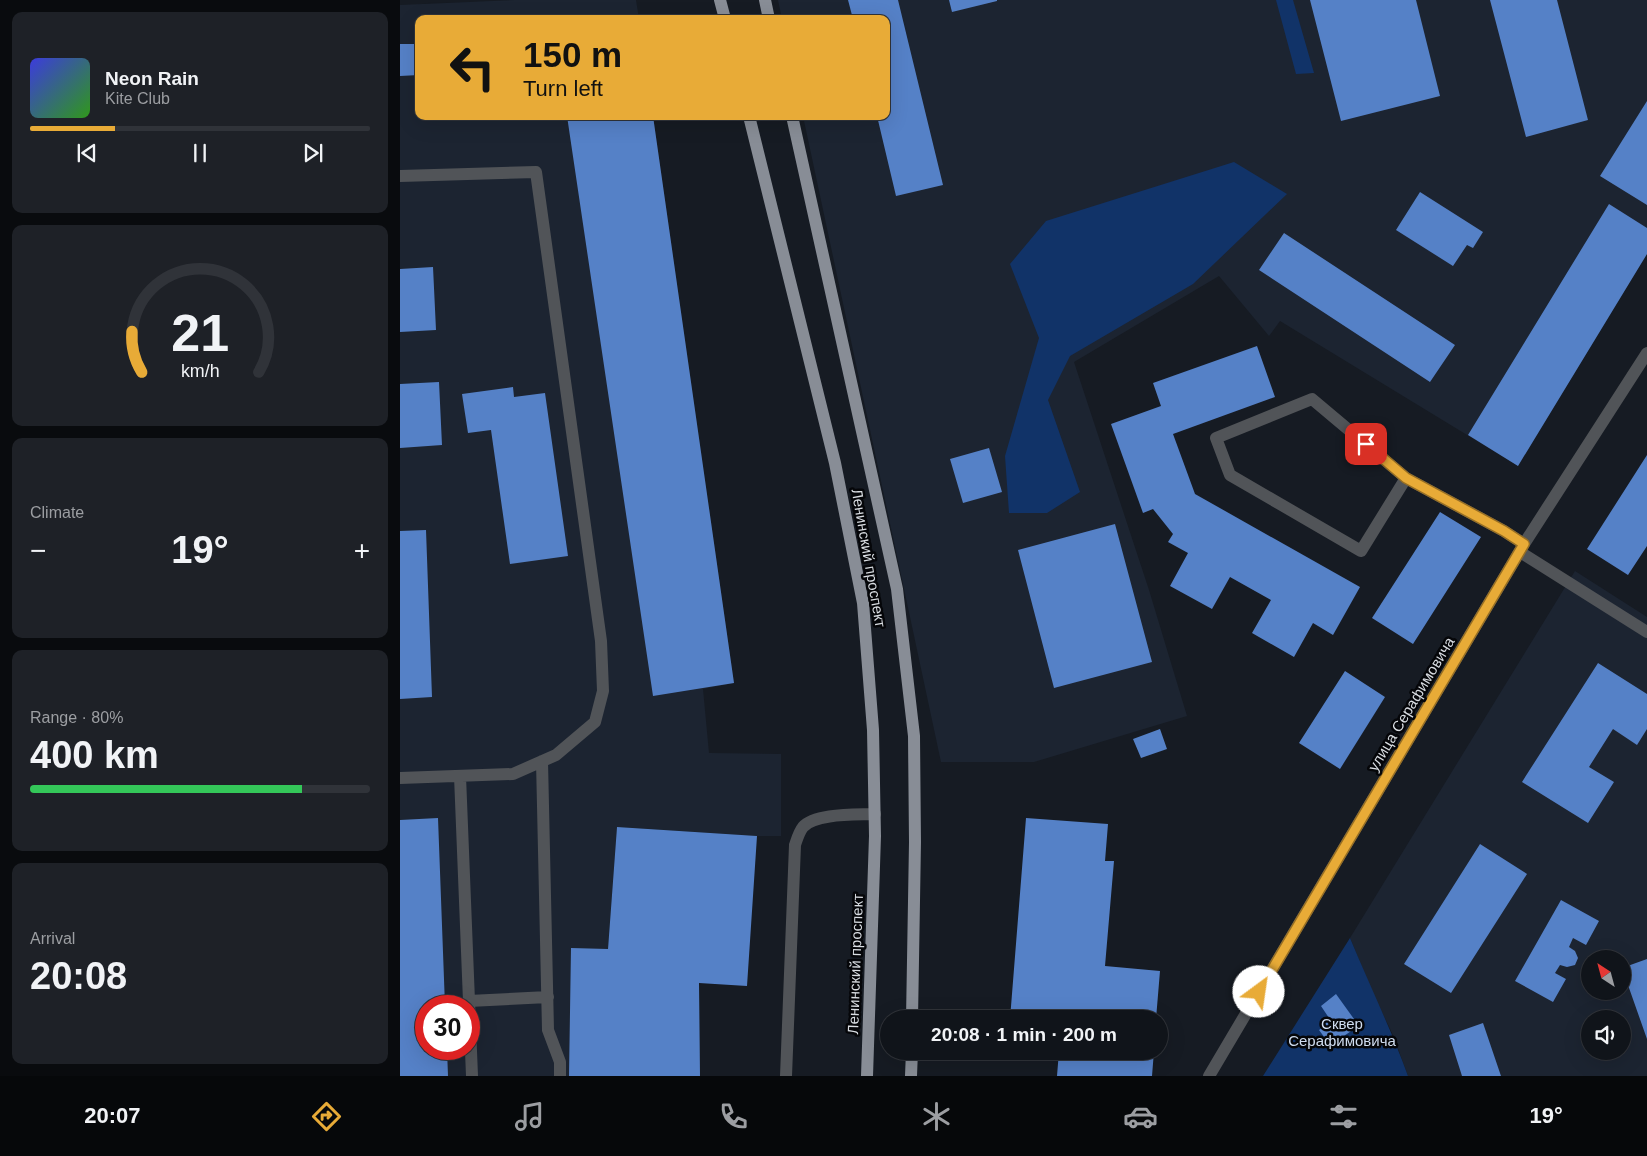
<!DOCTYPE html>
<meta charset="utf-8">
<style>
body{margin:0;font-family:Helvetica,sans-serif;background:#1e2127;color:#f1f3f6;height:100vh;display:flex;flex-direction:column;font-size:19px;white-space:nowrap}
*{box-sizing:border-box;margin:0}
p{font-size:16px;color:#9c9ea2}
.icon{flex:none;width:28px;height:28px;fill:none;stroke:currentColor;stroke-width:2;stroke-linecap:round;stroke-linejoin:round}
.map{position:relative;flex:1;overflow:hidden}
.details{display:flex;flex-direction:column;gap:12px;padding:12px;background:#090b0e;width:400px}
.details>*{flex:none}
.top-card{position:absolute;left:15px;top:15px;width:475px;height:105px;border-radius:10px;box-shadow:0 5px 20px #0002,0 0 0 1px #303339;background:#e8ab37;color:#111;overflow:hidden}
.needle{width:32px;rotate:324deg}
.buttons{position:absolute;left:1181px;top:950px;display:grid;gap:10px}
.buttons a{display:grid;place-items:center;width:50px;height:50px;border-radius:50%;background:#10141a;box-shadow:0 5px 20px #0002,0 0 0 1px #303339;font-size:25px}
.speed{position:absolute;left:15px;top:995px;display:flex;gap:10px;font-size:25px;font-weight:700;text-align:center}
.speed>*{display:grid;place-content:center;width:65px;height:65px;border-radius:50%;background:#10141a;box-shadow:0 5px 20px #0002,0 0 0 1px #303339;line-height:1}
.speed .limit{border:8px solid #d22;background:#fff;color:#111}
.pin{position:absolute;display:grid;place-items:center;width:42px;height:42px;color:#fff;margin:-21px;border-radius:10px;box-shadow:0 2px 8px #0006}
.me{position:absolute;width:55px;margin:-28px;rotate:31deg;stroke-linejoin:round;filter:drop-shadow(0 0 4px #0008)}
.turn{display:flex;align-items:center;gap:18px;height:105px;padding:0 25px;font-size:22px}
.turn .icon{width:65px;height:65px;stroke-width:2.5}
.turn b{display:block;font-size:35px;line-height:42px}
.big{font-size:38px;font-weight:700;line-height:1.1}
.details .card{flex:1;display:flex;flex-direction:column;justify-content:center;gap:8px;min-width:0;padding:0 18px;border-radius:10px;background:#1e2127}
.details .dial{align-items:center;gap:0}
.dial svg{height:130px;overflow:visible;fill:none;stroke:#303339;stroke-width:7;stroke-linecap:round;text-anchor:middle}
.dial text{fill:#f1f3f6;stroke:none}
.song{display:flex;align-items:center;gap:15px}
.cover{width:60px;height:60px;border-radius:8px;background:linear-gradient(135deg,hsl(240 70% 55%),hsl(110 70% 35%))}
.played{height:5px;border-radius:2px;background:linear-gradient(90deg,#e8ab37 25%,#303339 25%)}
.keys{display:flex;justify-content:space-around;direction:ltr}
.heat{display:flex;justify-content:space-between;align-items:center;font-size:28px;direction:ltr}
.charge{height:8px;border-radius:4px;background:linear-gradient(90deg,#34c759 80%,#303339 0)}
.trip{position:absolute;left:480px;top:1010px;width:288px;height:50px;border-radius:25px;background:#10141a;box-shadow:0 5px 20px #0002,0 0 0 1px #303339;font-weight:700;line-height:50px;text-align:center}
.menu{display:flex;height:80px;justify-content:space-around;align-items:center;background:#06080a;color:#9c9ea2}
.menu .icon{width:35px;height:35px}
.menu .active{color:#e8ab37}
.menu b{font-size:22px;color:#f1f3f6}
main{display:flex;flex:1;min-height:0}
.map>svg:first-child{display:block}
.built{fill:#1c2431;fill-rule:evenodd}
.green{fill:#113368}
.building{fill:#5581c7}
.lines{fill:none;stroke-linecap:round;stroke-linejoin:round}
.minor{stroke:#515458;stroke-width:12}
.major{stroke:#888d96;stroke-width:12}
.route-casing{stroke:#976f24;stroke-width:12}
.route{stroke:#e8ab37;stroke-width:9}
.labels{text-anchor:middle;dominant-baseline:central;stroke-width:5;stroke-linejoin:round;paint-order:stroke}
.street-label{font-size:15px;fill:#d9dde2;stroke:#050609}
.park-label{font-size:15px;fill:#d0ddf0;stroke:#050609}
</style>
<main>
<section class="details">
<div class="card">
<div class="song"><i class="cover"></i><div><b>Neon Rain</b><p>Kite Club</p></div></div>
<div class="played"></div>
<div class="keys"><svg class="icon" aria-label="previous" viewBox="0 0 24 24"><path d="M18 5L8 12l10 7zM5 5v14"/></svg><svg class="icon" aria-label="pause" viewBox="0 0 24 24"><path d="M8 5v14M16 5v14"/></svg><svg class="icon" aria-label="next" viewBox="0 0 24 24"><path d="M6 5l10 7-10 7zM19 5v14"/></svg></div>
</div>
<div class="card dial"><svg viewBox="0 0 100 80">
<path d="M14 69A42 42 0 1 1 86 69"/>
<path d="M14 69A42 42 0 0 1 8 44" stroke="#e8ab37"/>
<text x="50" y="56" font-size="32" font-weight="700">21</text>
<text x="50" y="72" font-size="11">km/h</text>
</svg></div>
<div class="card"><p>Climate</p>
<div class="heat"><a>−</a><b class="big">19°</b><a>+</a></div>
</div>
<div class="card"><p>Range · 80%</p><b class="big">400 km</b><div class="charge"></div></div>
<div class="card"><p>Arrival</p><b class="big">20:08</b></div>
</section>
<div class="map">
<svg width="1247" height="1076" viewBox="0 0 1247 1076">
<rect width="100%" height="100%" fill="#161b23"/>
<path class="built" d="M115,0h121l3,19h-220v97h234l81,567 -31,6 6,64 72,1v82h-24l-140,-9 -11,149 93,7 1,93h-300v-1071zM26,1006h43v43h-43z
M378,0h869v254l-129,212 -238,-145 -11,15 -50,-60 -145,86 75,228 38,126 -153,46h-93l-138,-646h83v-97h-104z
M1175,571l72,46v459h-239l-15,-41 -19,-39 -24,-58zM1190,959h32v32h-32zM1190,1019h32v32h-32z"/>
<path class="green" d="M876,0h17l21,73 -18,1z
M834,162l53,32 -94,90 -123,72 -22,44 32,92 -33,21h-38l-4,-57 34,-118 -29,-74 36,-43z
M950,938c19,46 41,91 58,138h-145z"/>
<path class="building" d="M448,0h50l45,185 -47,11 -19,-80h9v-97h-33z
M549,0h48v1l-45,11z
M910,0h106l24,96 -99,25z
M1090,0h67l31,120 -62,17z
M0,44h19v31l-19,1z
M1247,101v104l-47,-29z
M167,116h86l81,567 -81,13z
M1020,192l63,40 -10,16 -6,-3 -14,21 -57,-36z
M1209,204l38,24v26l-129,212 -50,-31z
M884,233l171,112 -25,37 -171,-112z
M33,267l3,63 -36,2v-63z
M857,346l18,51 -102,37 22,60 165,93 -27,48 -20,-12 -19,34 -42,-24 19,-33 -41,-23 -18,32 -42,-23 18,-33 -20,-11 5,-8 -20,-25 -10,4 -32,-89 50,-18 -8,-23z
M39,382l3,63 -42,3v-64z
M113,387l1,10 31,-4 23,163 -58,8 -19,-134 -23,3 -6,-39z
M589,448l13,44 -39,11 -13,-44z
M1247,455v91l-19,29 -41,-26z
M1040,512l41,25 -68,107 -41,-26z
M715,524l37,138 -98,26 -36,-138z
M26,530l6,167 -32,2v-168z
M1198,663l49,31v35l-10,16 -24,-16 -24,38 25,15 -26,41 -66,-41z
M945,671l40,26 -45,72 -41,-26z
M760,729l7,20 -26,9 -8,-19z
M38,818l7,188h-19v43h21l1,27h-48v-256z
M626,818l82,6 -3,37h9l-9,105 55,5 -4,48h-146z
M217,827l140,9 -10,150 -48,-3 1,93h-131l2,-128 37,1z
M1080,844l47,30 -76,119 -47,-29z
M1161,900l38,21 -13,24 -13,-7 -4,9 6,4 3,7 -3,7 -8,2 -7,-2 -5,8 11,6 -13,23 -38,-21z
M1247,959v80l-25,-71z
M936,994l23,32 -29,19 -11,-15 7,-5 -2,-3 5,-4 -8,-12z
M1083,1023l18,53h-39l-13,-41z
M659,1051h95l-2,25h-95z"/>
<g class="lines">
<path class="minor" d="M0,176l136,-4 65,469 2,50 -8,31 -39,33 -43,19 -113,4
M1006,478l-45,73 -131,-76 -14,-37 96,-39 94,79 98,53 20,13
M1120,552l127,80
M142,761l6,269 12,32v14
M60,776l12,300
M69,1001l79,-4
M386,1076l9,-231c2,-6 4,-13 8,-18 12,-14 54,-12 72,-13
M809,1076l315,-532 123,-191"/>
<path class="major" d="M320,0l5,19
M365,0l4,19
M349,116l86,347 28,140 10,127 2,106 -8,240
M392,116l105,473 17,147 1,106 -3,177
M511,1076l1,-25"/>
</g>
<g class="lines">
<defs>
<path id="route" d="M859,992l265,-448 -20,-13 -98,-53 -40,-34"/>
</defs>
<use href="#route" class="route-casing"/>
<use href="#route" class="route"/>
</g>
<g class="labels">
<g class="street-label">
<text transform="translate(469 558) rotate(80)">Ленинский проспект</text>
<text transform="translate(1011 704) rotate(-59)">улица Серафимовича</text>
<text transform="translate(455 964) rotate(-88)">Ленинский проспект</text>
</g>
<g class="park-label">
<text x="942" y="1023">Сквер<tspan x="942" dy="17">Серафимовича</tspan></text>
</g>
</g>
</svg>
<div class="buttons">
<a><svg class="needle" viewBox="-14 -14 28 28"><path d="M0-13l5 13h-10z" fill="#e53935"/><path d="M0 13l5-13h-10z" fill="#9c9ea2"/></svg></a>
<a><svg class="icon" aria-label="sound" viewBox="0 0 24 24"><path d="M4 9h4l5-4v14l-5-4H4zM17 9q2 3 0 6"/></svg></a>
</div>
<div class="speed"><div class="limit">30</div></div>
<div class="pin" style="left:966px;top:444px;background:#d93025"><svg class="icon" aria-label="arrive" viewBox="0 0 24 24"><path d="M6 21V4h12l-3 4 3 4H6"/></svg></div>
<svg class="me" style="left:859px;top:992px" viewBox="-20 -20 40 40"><circle r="19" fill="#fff"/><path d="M0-13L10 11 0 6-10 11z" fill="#e8ab37"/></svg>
<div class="trip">20:08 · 1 min · 200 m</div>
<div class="top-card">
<div class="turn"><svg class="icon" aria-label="left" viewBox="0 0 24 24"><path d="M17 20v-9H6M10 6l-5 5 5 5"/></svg><div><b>150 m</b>Turn left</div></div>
</div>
</div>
</main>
<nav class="menu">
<b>20:07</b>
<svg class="icon active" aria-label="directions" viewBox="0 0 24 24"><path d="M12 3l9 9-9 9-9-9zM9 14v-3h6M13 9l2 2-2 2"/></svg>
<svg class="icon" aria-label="music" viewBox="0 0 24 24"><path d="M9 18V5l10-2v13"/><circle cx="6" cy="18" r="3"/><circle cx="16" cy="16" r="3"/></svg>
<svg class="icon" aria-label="phone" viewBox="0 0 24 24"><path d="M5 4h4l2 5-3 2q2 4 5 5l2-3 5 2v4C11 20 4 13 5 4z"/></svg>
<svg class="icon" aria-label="climate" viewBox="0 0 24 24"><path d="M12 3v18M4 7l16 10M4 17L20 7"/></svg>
<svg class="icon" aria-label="car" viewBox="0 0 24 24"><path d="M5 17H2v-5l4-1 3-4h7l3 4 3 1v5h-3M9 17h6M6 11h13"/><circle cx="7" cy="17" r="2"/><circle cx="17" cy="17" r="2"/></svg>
<svg class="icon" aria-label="filters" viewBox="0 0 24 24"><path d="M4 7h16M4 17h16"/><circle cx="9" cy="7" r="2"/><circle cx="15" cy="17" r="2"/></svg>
<b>19°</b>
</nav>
